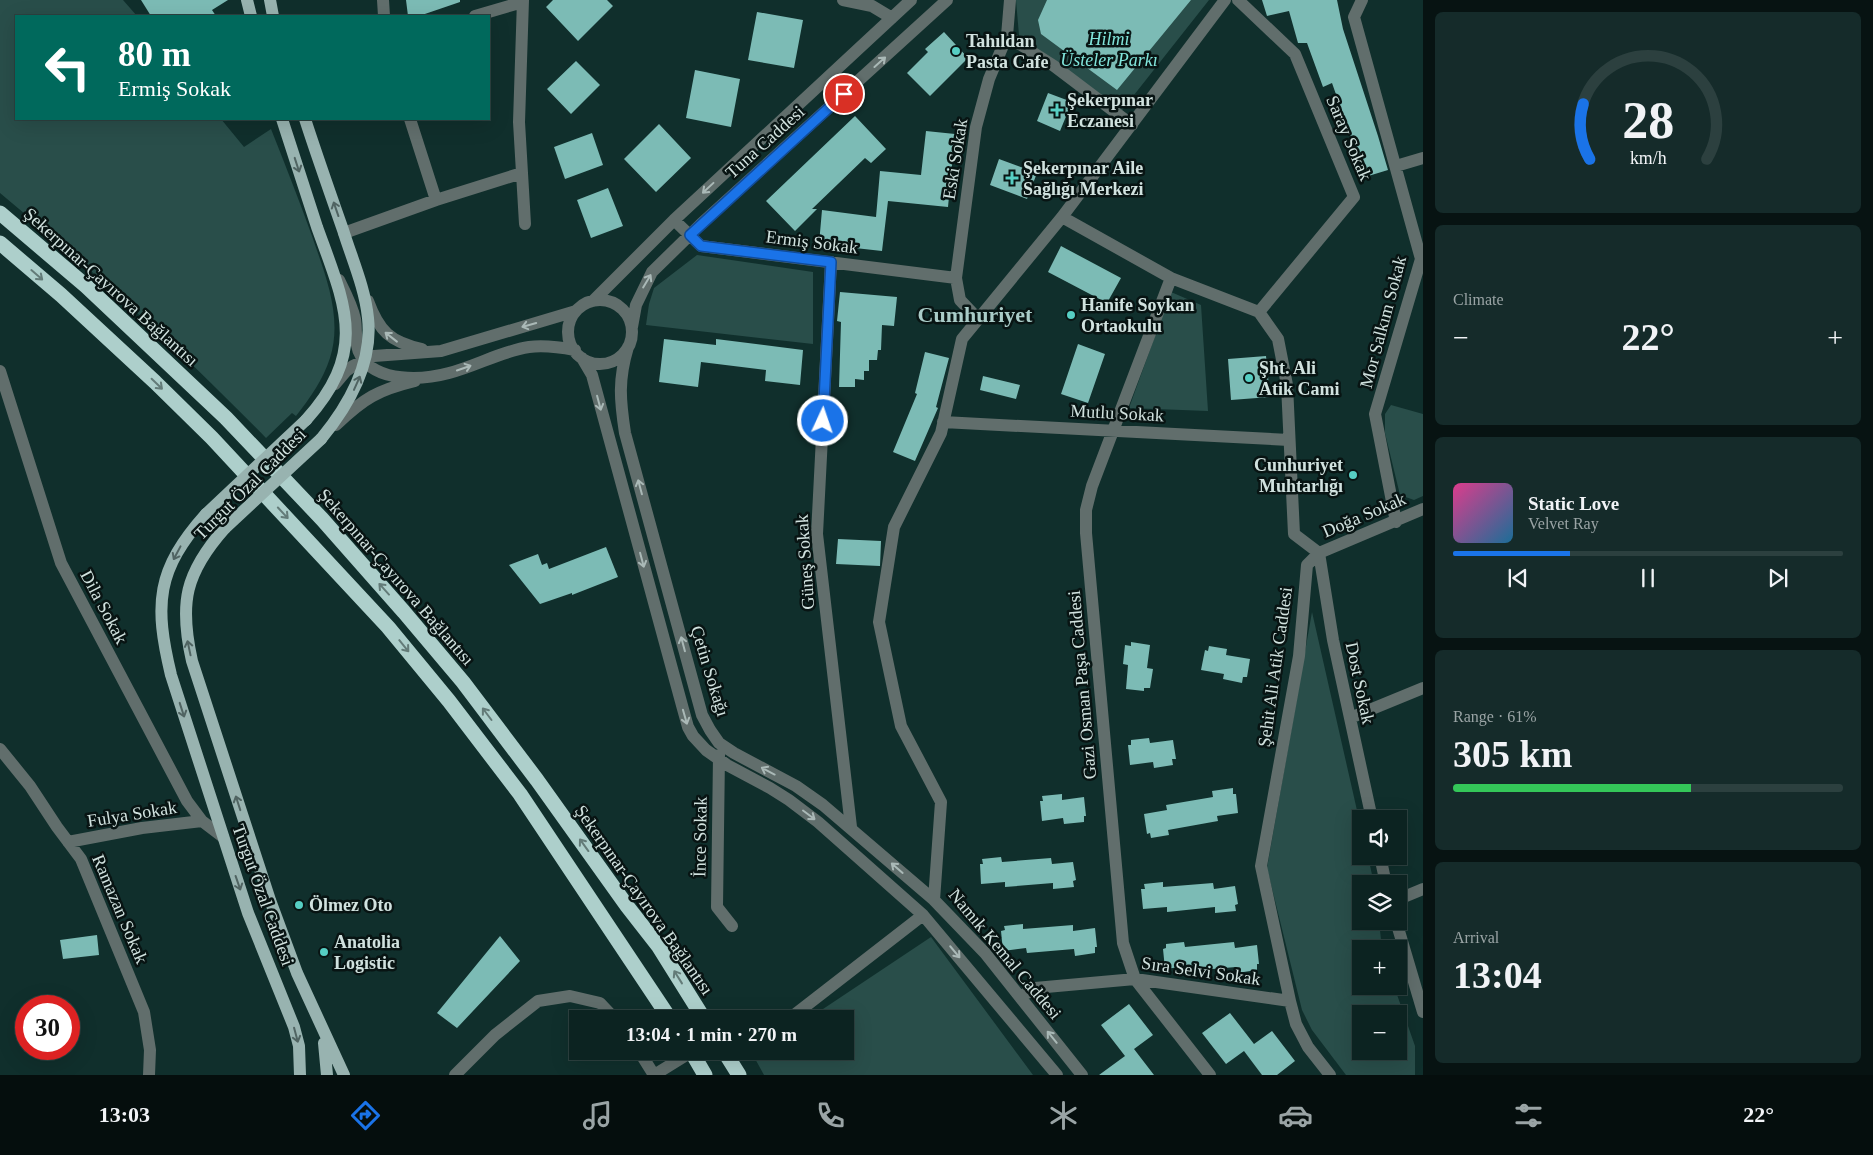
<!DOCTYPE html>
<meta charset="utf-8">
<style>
body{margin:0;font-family:Georgia,serif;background:#152b2a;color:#f1f3f6;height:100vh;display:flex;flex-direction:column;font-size:19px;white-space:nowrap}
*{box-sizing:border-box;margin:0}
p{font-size:16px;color:#9aa4a5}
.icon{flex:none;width:28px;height:28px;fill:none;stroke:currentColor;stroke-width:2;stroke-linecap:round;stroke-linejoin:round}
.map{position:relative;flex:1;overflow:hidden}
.drawer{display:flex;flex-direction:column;gap:12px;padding:12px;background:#071312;width:450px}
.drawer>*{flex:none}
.top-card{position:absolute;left:15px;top:15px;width:475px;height:105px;border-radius:0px;box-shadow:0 5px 20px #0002,0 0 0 1px #2c403f;background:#00695c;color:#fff;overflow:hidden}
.fabs{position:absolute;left:1352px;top:810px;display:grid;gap:10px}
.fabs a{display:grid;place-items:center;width:55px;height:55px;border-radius:0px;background:#0c2321;box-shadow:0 5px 20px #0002,0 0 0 1px #2c403f;font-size:25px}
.speed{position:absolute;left:15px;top:995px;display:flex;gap:10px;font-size:25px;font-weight:700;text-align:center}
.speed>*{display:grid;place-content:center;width:65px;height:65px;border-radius:50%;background:#0c2321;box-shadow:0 5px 20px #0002,0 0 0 1px #2c403f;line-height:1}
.speed .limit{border:8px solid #d22;background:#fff;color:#111}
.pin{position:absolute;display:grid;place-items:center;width:42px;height:42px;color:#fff;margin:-21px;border:2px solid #fff;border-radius:50%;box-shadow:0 1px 5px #0007}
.me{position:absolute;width:55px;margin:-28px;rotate:3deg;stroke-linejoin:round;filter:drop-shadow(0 0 4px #0008)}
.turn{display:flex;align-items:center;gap:18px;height:105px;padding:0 20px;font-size:22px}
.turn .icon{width:65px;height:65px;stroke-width:2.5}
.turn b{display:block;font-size:35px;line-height:42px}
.big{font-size:38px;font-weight:800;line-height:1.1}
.drawer .widget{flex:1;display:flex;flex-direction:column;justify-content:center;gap:8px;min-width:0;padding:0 18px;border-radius:8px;background:#152b2a}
.drawer .dial{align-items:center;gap:0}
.dial svg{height:130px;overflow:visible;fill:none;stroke:#2c403f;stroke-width:7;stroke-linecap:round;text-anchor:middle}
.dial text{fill:#f1f3f6;stroke:none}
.song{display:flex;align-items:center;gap:15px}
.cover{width:60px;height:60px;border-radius:8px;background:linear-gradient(135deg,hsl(330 70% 55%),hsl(200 70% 35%))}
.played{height:5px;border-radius:2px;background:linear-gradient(90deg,#1a73e8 30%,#2c403f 30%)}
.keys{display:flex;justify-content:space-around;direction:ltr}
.heat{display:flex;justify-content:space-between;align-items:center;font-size:28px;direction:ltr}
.charge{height:8px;border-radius:4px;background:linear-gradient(90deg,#34c759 61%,#2c403f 0)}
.trip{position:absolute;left:569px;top:1010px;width:285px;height:50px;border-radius:0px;background:#0c2321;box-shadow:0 5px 20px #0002,0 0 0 1px #2c403f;font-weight:800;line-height:50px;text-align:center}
.dock{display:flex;height:80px;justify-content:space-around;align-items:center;background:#050e0d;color:#9aa4a5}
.dock .icon{width:35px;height:35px}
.dock .on{color:#1a73e8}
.dock b{font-size:22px;color:#f1f3f6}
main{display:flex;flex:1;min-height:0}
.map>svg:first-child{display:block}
.green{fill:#294e4a;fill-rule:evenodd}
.building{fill:#7cbbb5}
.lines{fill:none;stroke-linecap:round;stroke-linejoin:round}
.minor{stroke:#616e6c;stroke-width:12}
.major{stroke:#98b3b0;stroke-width:12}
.highway{stroke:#adcfcb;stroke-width:15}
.minor-bridge{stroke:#616e6c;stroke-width:12}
.major-bridge{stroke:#98b3b0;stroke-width:12}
.oneway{stroke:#aab9b7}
.oneway2{stroke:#506462}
.oneway3{stroke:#637b78}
.route-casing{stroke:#114b97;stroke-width:12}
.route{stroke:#1a73e8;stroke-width:9}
.poi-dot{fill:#56cec3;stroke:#081413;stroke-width:2}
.labels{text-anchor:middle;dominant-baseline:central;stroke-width:5;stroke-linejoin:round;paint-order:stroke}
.park-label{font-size:18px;font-style:italic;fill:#81e5db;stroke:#081413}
.poi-label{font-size:18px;font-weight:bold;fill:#d1e2df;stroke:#081413;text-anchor:start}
.street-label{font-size:18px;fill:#d1e2df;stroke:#081413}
.district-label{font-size:22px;font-weight:bold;fill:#aaccc8;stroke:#081413}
</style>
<main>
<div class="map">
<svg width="1423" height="1075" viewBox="0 0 1423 1075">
<rect width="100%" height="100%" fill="#102f2c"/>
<path class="green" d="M0,0h123l14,16h-121v103h205l23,28 27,-18c14,35 28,71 41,107 13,38 31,81 18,122 -7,22 -20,40 -34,58l-4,-3 -26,25c-84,-86 -173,-168 -266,-245z
M1016,0h193l-90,114 -99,-67z
M697,255l116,17v72l-167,-19 3,-21 5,-16z
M1171,292l30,13 7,106 -79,-3z
M1391,405l32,9v82l-9,4 -14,-5 -15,-62v-19z
M1312,612l49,216v28h7l6,28h-13v37h18l3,28h-21v37h33l21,60v29h-69l-34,-45 -10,-20 -35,-142zM1361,1014h38v37h-38z
M931,937l102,138h-269l-11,-20 6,-4h86v-32h-37z"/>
<path class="building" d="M141,0h87l-16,10 4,6h-65z
M406,0h54v2l-41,14h-11z
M553,0h54l6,6 -35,35 -32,-34z
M1047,0h144l-74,90 -76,-56 -3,-14z
M1262,0h75l6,29 35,107 10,34 -23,7 -33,-94 -9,4 -16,-44h-9l-9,-32 -22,5z
M757,12l46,8 -9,48 -46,-8z
M944,32l24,26 -38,38 -23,-23 21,-21 -3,-3z
M576,61l24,24 -29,29 -24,-25z
M695,70l45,9 -9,48 -45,-9z
M1048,93l24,9 -12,29 -23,-10z
M855,116l31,33 -15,14 -6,-5 -53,51h5l-22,22 -29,-30z
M659,124l32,34 -35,34 -32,-33z
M926,131l29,3 -7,73 -60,-6 -6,50 -63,-7 3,-34 54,7 4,-46 41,4z
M592,133l11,32 -38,14 -11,-32z
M999,159l38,14 -10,26 -37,-14z
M608,188l15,38 -32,12 -14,-38z
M1061,246l60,32 -14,25 -59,-31z
M840,292l57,5 -3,29 -12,-1 -1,25h-3l-1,10h-8v11h-5v9l-9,-1v8h-16l2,-65 -4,-1z
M664,339l52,6v-6l87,11 -3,35 -35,-4 1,-11 -65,-8 -3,25 -39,-5z
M1078,344l27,10 -17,49 -27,-9z
M925,352l24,6 -13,49 2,1 -23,53 -22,-9 24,-58 -2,-1z
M1266,356l4,41 -39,3 -3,-41z
M983,376l37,9 -4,14 -36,-9z
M838,539l43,2 -1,25 -44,-2z
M606,547l12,30 -46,18v-2l-32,11 -31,-39 29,-11 4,11 5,-2 2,6z
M1131,642l19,3 -3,23 6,1 -3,19h-6v3l-18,-2 2,-24 -5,-1 2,-19 6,1z
M1209,646l18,3 -1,6 24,4 -3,18h-4l-1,6 -19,-4 1,-5 -23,-4 4,-20 3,1z
M1149,738l1,5 23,-3 3,19h-4l1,6 -19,3 -1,-6 -23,3 -2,-20h3v-5z
M1233,788v6h3l2,19 -21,3 1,5 -50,9 1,5 -18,3 -1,-5 -3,1 -3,-20 23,-4 -1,-5 47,-8 -1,-6z
M1062,794v6l22,-3 2,19h-2v6l-20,2 -1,-6 -21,3 -2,-20h3l-1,-5z
M1001,857l1,5 49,-4 1,6 21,-2 3,18 -3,1 1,6 -21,2v-6l-48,4v-5l-24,2 -1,-20h3l-1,-5z
M1163,882v5l50,-4 1,6 21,-3 3,18 -3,1 1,6 -21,2v-6l-48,5v-5l-24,2 -2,-20h4l-1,-5z
M1023,924v5l50,-4v6l22,-3 2,19h-2v6l-20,3 -1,-7 -47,4 -1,-5 -23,3 -2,-20 4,-1 -1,-4z
M97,935l2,20 -36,4 -3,-19z
M500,936l20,25 -63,67 -20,-15z
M1184,942l1,5 49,-5 1,6 22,-3 2,19h-2v6l-20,3 -1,-6 -47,4 -1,-5 -23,3 -2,-20 3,-1v-4z
M1129,1004l24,31 -19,14 20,26h-55l26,-19 -24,-31z
M1230,1013l24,31 18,-13 23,30 -18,14h-15l-18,-24 -18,13 -24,-31z"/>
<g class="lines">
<path class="minor" d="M383,0l1,16
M523,0l-4,122 6,102
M843,0l29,6 20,12
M1238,0l57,54 59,143 -95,115
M1362,0l-8,17 67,242 -46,155 21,108
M475,16l48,-14
M1007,36l47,30 78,59
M410,119l26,81
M1396,166l27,-8
M1062,217l109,61 88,34 19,27 9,46 7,149 25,19
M674,220l27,26 255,32
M344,233l92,-33 86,-27
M831,262l-14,272 34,293
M1171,278l-79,208 -6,24v23l37,410 12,36 75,96
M339,280c6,12 13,25 16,39 2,12 -1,26 6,37 16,27 62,24 88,17 27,-7 53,-22 80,-26 16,-2 30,0 46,3
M568 332a32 32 0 1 1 64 0a32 32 0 1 1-64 0Z
M368,301c11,30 22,41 54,48
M593,301l81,-81 237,-220
M978,319l-18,-19 -4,-22 20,-151 13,-48 18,-43 3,-36
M632,327l4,-22 16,-33 49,-48 246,-224
M628,347c-10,33 -8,53 -3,86l77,282 8,15 9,13 15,10 62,33 27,19 111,95 51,53 97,122
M582,358l10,17 91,334 5,18 5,9 13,14 21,15 43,23 19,12 29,22 105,93 134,160
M0,371l61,192 126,238 15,20 21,16
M335,384l11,-13 7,-5 21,-10 67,-5 135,-40
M943,422l346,18
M336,425c28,-27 42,-35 79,-44
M1319,553l14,87 39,179
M1350,718l73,-30
M0,749l30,37 27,41 24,32 63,153 6,38 -1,25
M719,755l-2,152 15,19
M68,842l74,-14 60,-7
M1380,856l6,28
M1399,899l24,-10
M934,900l7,-98 -40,-76 -22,-104 15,-95 47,-94 21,-94 100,-122 163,-217
M1396,921l27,91
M1020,997l15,-9 100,-9 155,22
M789,1019l134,-104
M639,1051l15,24
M455,1075l40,-40 43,-34 32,-5 30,7 15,16
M1330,1075l-22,-28 -12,-23 -6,-23 -29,-135 38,-210 8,-91 12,-12 104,-44"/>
<path class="major" d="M247,0l4,16
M270,0l3,16
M282,119c12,36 23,72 35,108 28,78 52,123 -11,193
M305,119c12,37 25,74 38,111 9,29 22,58 25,88 5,45 -19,87 -47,121
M206,514c-50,56 -52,90 -35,161l77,238 46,114 5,19 1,29
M225,528c-40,45 -46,75 -33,133l78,239 27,73 47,102
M324,1043l3,32"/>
<path class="highway" d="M0,213l86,73 140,132 96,101 82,93 59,70 74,98 90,126 32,41 45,72
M0,243l61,52 94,87 57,56 176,189 61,74 71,93 150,225
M691,1051l14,24
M724,1051l15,24"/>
<path class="minor-bridge" d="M654,1075l39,-24"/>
<path class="major-bridge" d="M206,514l100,-94
M225,528l96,-89"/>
</g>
<defs><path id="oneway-shaft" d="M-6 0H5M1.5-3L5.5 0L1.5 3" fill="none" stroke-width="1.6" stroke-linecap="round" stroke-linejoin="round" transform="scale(1.25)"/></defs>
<g class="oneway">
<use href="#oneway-shaft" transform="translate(880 62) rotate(-42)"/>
<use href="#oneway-shaft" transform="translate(708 188) rotate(137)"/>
<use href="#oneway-shaft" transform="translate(647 281) rotate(-59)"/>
<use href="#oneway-shaft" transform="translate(529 325) rotate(164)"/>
<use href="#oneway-shaft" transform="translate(391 337) rotate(-142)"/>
<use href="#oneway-shaft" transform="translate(464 368) rotate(-19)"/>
<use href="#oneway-shaft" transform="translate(599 403) rotate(75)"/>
<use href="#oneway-shaft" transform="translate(640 487) rotate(-105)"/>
<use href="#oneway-shaft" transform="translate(642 560) rotate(75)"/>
<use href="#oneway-shaft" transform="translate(683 644) rotate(-105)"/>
<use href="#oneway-shaft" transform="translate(685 717) rotate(74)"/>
<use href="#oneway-shaft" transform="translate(768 771) rotate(-152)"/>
<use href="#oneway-shaft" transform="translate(809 815) rotate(37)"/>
<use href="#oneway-shaft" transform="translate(897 868) rotate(-139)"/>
<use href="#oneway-shaft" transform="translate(955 952) rotate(50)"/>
<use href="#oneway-shaft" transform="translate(1052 1037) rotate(-129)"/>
</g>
<g class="oneway2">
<use href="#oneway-shaft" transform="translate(297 165) rotate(72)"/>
<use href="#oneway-shaft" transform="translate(336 209) rotate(-109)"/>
<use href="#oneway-shaft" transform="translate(357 383) rotate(-66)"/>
<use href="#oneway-shaft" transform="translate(177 553) rotate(118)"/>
<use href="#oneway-shaft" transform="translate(189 648) rotate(-102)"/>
<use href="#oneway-shaft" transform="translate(182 710) rotate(72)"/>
<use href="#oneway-shaft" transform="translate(238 803) rotate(-108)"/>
<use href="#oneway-shaft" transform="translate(238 883) rotate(71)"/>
<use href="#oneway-shaft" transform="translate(296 1035) rotate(75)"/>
</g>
<g class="oneway3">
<use href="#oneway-shaft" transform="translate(37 275) rotate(41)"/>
<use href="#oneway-shaft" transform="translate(157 384) rotate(44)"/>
<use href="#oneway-shaft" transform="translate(283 513) rotate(47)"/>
<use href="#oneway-shaft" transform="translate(384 589) rotate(-132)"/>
<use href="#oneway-shaft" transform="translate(404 646) rotate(51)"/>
<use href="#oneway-shaft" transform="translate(487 714) rotate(-127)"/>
<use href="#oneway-shaft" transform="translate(584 845) rotate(-126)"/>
<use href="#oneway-shaft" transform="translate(678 977) rotate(-122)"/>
</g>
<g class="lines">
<defs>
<path id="route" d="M823,421l8,-159 -130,-16 -11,-11 154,-141"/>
</defs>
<use href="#route" class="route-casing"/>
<use href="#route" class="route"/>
</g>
<g class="poi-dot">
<circle cx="956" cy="51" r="5"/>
<path d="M1054.5 102.5h5v5h5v5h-5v5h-5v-5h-5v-5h5z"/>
<path d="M1009.5 170.5h5v5h5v5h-5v5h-5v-5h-5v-5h5z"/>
<circle cx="1071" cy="315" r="5"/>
<circle cx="1249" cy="378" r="5"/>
<circle cx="1353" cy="475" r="5"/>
<circle cx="299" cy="905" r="5"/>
<circle cx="324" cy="952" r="5"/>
</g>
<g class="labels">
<g class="park-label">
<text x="1109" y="39">Hilmi<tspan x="1109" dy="21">Üsteler Parkı</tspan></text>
</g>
<g class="poi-label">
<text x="966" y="41">Tahıldan<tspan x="966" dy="21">Pasta Cafe</tspan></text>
<text x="1067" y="100">Şekerpınar<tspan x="1067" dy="21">Eczanesi</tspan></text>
<text x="1023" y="168">Şekerpınar Aile<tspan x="1023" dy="21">Sağlığı Merkezi</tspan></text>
<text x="1081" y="305">Hanife Soykan<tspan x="1081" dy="21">Ortaokulu</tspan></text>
<text x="1259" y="368">Şht. Ali<tspan x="1259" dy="21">Atik Cami</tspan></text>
<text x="1343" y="465" text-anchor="end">Cunhuriyet<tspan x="1343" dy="21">Muhtarlığı</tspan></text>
<text x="309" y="905">Ölmez Oto</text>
<text x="334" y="942">Anatolia<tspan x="334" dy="21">Logistic</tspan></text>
</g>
<g class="street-label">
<text transform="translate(1349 138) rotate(67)">Saray Sokak</text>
<text transform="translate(765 142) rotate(-42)">Tuna Caddesi</text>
<text transform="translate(955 159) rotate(-81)">Eski Sokak</text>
<text transform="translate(812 242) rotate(7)">Ermiş Sokak</text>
<text transform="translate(111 287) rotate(42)">Şekerpınar-Çayırova Bağlantısı</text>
<text transform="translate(1383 322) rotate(-75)">Mor Salkım Sokak</text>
<text transform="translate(1117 413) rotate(3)">Mutlu Sokak</text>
<text transform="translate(250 484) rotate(-45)">Turgut Özal Caddesi</text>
<text transform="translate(1364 515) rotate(-23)">Doğa Sokak</text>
<text transform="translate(805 562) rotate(-94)">Güneş Sokak</text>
<text transform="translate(396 577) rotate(49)">Şekerpınar-Çayırova Bağlantısı</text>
<text transform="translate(104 607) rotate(62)">Dila Sokak</text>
<text transform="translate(1275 667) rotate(-82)">Şehit Ali Atik Caddesi</text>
<text transform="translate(710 671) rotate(73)">Çetin Sokağı</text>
<text transform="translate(1360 683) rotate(78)">Dost Sokak</text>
<text transform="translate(1082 685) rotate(-95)">Gazi Osman Paşa Caddesi</text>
<text transform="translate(132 814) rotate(-9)">Fulya Sokak</text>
<text transform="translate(700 837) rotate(-89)">İnce Sokak</text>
<text transform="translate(263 895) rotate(70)">Turgut Özal Caddesi</text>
<text transform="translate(644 900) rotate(55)">Şekerpınar-Çayırova Bağlantısı</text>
<text transform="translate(120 909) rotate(67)">Ramazan Sokak</text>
<text transform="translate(1005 954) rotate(50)">Namık Kemal Caddesi</text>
<text transform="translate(1201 971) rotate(8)">Sıra Selvi Sokak</text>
</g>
<g class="district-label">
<text x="975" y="314">Cumhuriyet</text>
</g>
</g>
</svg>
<div class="fabs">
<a><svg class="icon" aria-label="sound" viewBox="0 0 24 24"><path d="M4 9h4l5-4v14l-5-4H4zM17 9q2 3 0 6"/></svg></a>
<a><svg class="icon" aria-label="layers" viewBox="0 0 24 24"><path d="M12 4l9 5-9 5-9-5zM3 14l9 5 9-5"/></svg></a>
<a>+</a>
<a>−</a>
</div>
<div class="speed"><div class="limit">30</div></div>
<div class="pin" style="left:844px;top:94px;background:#d93025"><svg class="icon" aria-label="arrive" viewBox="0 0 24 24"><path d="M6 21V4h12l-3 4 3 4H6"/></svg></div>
<svg class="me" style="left:823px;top:421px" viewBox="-20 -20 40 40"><circle r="17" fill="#1a73e8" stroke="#fff" stroke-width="3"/><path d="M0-11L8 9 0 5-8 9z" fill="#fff"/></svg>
<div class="trip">13:04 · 1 min · 270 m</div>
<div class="top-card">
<div class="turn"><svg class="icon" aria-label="left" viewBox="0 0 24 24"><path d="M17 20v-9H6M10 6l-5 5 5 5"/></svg><div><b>80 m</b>Ermiş Sokak</div></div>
</div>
</div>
<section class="drawer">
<div class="widget dial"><svg viewBox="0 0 100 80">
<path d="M14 69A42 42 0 1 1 86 69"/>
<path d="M14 69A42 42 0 0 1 10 35" stroke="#1a73e8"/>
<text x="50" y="56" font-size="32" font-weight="700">28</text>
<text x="50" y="72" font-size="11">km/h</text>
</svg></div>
<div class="widget"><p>Climate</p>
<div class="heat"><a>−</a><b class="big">22°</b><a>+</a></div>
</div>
<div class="widget">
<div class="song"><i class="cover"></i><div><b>Static Love</b><p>Velvet Ray</p></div></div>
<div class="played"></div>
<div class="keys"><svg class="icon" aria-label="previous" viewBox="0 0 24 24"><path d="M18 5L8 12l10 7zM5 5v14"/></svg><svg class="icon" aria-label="pause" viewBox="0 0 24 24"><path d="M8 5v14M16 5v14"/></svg><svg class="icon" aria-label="next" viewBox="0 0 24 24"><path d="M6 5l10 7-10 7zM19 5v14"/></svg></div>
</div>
<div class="widget"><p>Range · 61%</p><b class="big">305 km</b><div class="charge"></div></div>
<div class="widget"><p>Arrival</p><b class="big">13:04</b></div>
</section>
</main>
<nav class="dock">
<b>13:03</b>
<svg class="icon on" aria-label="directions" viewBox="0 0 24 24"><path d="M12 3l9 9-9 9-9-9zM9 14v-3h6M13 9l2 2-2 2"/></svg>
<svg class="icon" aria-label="music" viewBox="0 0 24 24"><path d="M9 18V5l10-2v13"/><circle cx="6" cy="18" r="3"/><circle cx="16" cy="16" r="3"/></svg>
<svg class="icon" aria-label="phone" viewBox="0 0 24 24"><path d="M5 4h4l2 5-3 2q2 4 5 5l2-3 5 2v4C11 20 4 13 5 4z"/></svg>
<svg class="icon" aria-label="climate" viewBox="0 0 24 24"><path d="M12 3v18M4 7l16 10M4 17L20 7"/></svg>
<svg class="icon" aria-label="car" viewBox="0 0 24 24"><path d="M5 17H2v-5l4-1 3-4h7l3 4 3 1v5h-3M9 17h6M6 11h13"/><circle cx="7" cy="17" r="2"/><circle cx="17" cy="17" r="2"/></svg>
<svg class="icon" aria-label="filters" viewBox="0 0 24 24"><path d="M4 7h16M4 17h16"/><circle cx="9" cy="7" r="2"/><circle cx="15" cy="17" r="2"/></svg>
<b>22°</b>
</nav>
